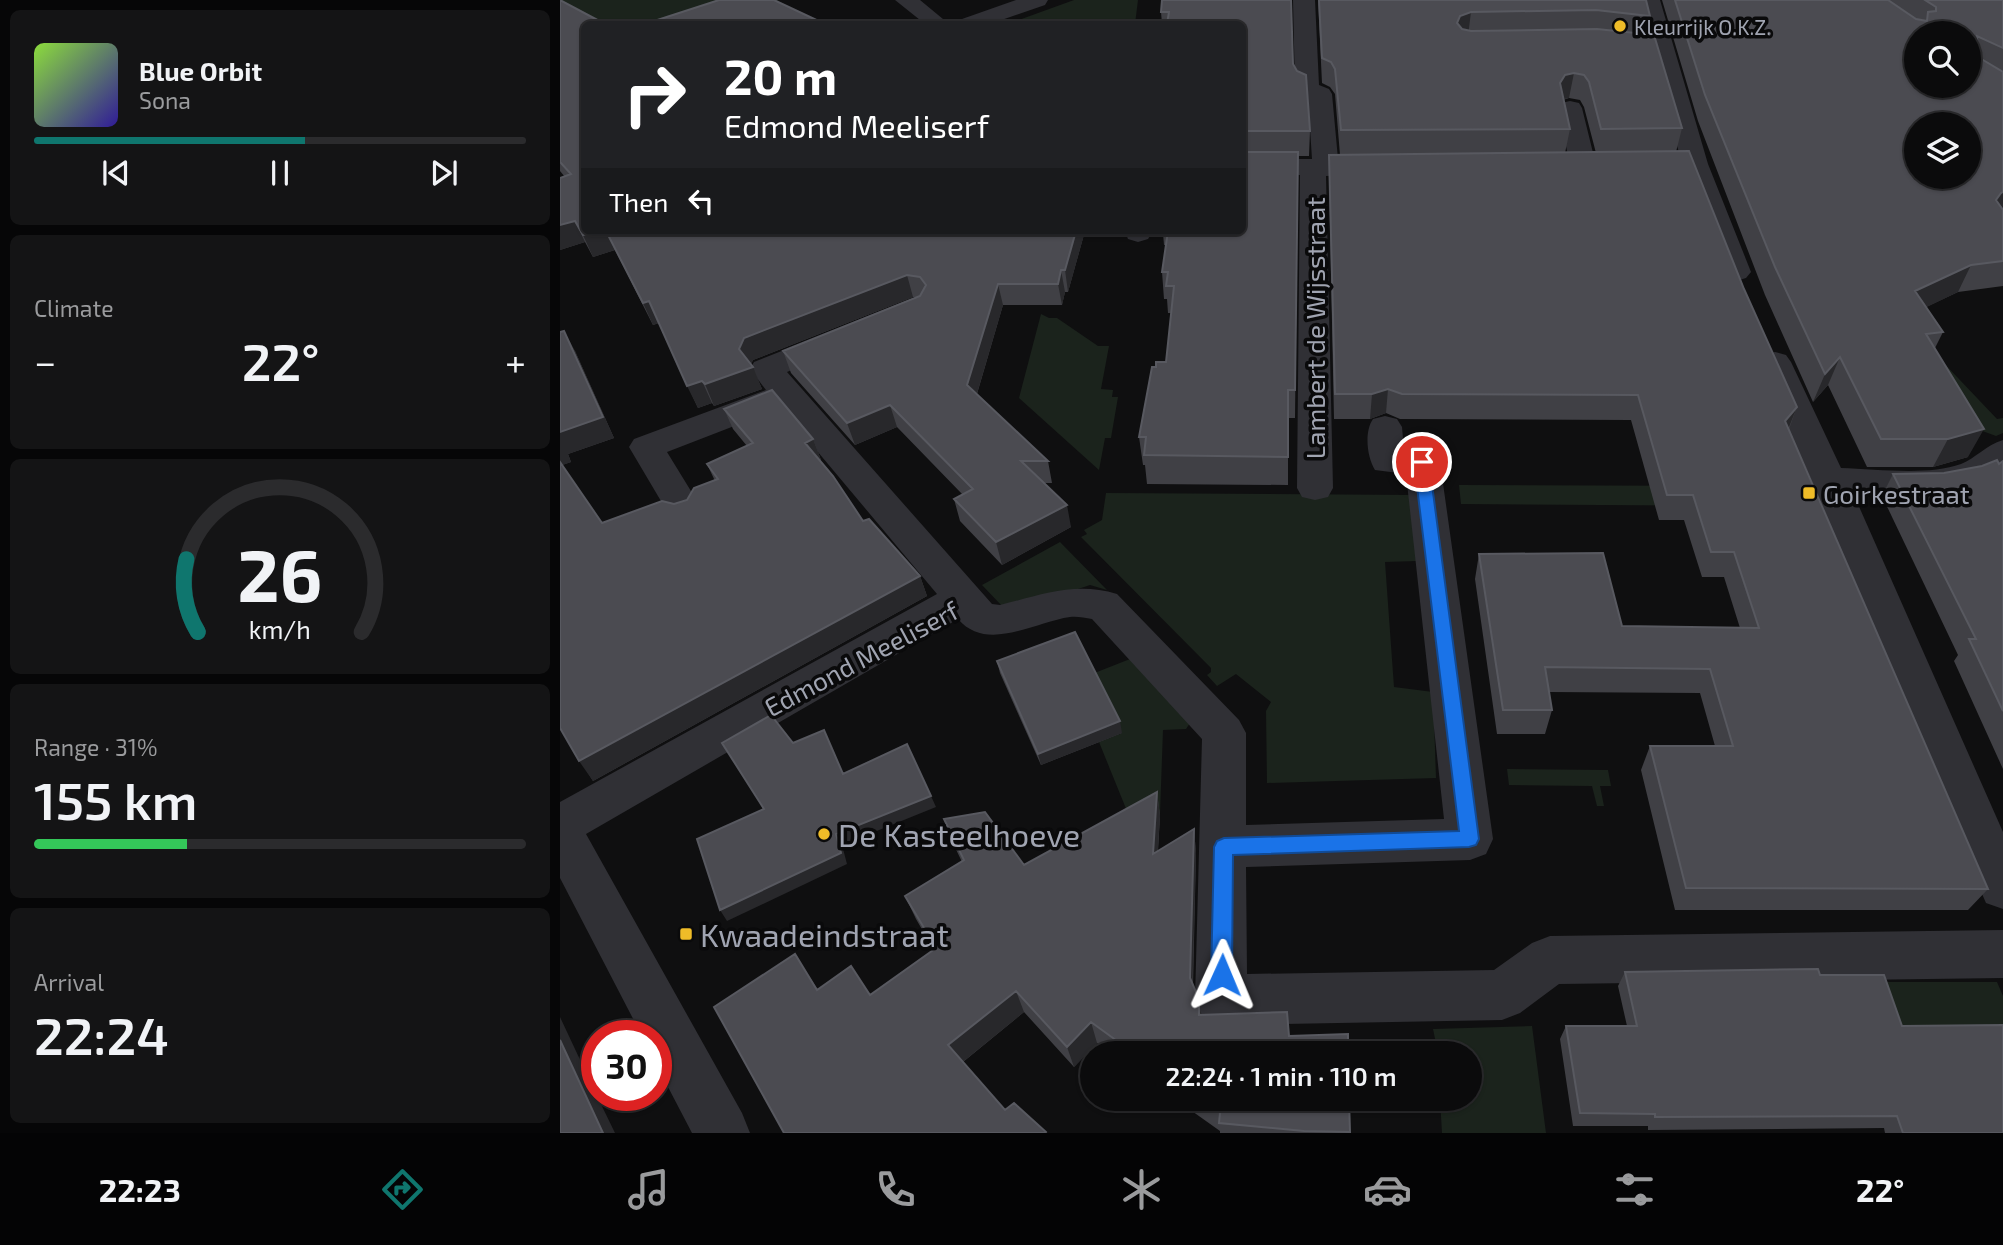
<!DOCTYPE html>
<meta charset="utf-8">
<style>
body{margin:0;font-family:"Exo 2",sans-serif;background:#141415;color:#f1f3f6;height:100vh;display:flex;flex-direction:column;font-size:26px;white-space:nowrap}
*{box-sizing:border-box;margin:0}
p{font-size:23px;color:#9a9b9d}
.icon{flex:none;width:38px;height:38px;fill:none;stroke:currentColor;stroke-width:2;stroke-linecap:round;stroke-linejoin:round}
.map{position:relative;flex:1;overflow:hidden}
.panel{display:flex;flex-direction:column;gap:10px;padding:10px;background:#060607;width:560px}
.panel>*{flex:none}
.guide{position:absolute;left:21px;top:21px;width:665px;height:214px;border-radius:10px;box-shadow:0 2px 5px #0004,0 0 0 2px #2b2b2d;background:#202124;color:#fff;overflow:hidden}
.fabs{position:absolute;left:1344px;top:21px;display:grid;gap:14px}
.fabs a{display:grid;place-items:center;width:77px;height:77px;border-radius:50%;background:#0b0b0c;box-shadow:0 2px 5px #0004,0 0 0 2px #2b2b2d;font-size:35px}
.speed{position:absolute;left:21px;top:1020px;display:flex;gap:14px;font-size:35px;font-weight:700;text-align:center}
.speed>*{display:grid;place-content:center;width:91px;height:91px;border-radius:50%;background:#0b0b0c;box-shadow:0 2px 5px #0004,0 0 0 2px #2b2b2d;line-height:1}
.speed .limit{border:10px solid #d22;background:#fff;color:#111}
.pin{position:absolute;display:grid;place-items:center;width:60px;height:60px;color:#fff;margin:-30px;border:4px solid #fff;border-radius:50%;box-shadow:0 2px 7px #0007}
.me{position:absolute;width:77px;margin:-38px;rotate:1deg;stroke-linejoin:round;filter:drop-shadow(0 0 5px #0008)}
.turn{display:flex;align-items:center;gap:24px;height:147px;padding:0 28px;font-size:32px}
.turn .icon{width:91px;height:91px;stroke-width:2.5}
.turn b{display:block;font-size:49px;line-height:60px}
.then{display:flex;align-items:center;height:66px;padding:0 28px;background:#0003;gap:14px;font-size:26px}
.big{font-size:52px;font-weight:600;line-height:1.1}
.panel .tile{flex:1;display:flex;flex-direction:column;justify-content:center;gap:10px;min-width:0;padding:0 24px;border-radius:10px;background:#141415}
.panel .dial{align-items:center;gap:0}
.dial svg{height:182px;overflow:visible;fill:none;stroke:#2b2b2d;stroke-width:7;stroke-linecap:round;text-anchor:middle}
.dial text{fill:#f1f3f6;stroke:none}
.song{display:flex;align-items:center;gap:21px}
.cover{width:84px;height:84px;border-radius:10px;background:linear-gradient(135deg,hsl(90 70% 55%),hsl(250 70% 35%))}
.played{height:7px;border-radius:4px;background:linear-gradient(90deg,#0f766e 55%,#2b2b2d 55%)}
.keys{display:flex;justify-content:space-around;direction:ltr}
.heat{display:flex;justify-content:space-between;align-items:center;font-size:38px;direction:ltr}
.charge{height:10px;border-radius:5px;background:linear-gradient(90deg,#34c759 31%,#2b2b2d 0)}
.trip{position:absolute;left:520px;top:1041px;width:402px;height:70px;border-radius:35px;background:#0b0b0c;box-shadow:0 2px 5px #0004,0 0 0 2px #2b2b2d;font-weight:600;line-height:70px;text-align:center}
.tabs{display:flex;height:112px;justify-content:space-around;align-items:center;background:#040405;color:#9a9b9d}
.tabs .icon{width:49px;height:49px}
.tabs .selected{color:#0f766e}
.tabs b{font-size:32px;color:#f1f3f6}
main{display:flex;flex:1;min-height:0}
.map>svg:first-child{display:block}
.green{fill:#1b231c}
.lines{fill:none;stroke-linecap:round;stroke-linejoin:round}
.minor{fill:#303035;fill-rule:evenodd}
.wall{fill:#404045;fill-rule:evenodd}
.shaded-wall{fill:#28282b}
.building{fill:#4b4b51;stroke:#585960;stroke-width:2;fill-rule:evenodd}
.route{fill:#1a73e8;stroke:#114b97;stroke-width:2}
.poi-dot{fill:#efbc28;stroke:#0a0a0b;stroke-width:2.5}
.labels{text-anchor:middle;dominant-baseline:central;stroke-width:7;stroke-linejoin:round;paint-order:stroke}
.far-poi-label{font-size:21px;fill:#a0a4b1;stroke:#0a0a0b;text-anchor:start}
.street-label{font-size:26px;fill:#a0a4b1;stroke:#0a0a0b}
.poi-label{font-size:26px;fill:#a0a4b1;stroke:#0a0a0b;text-anchor:start}
.near-poi-label{font-size:32px;fill:#a0a4b1;stroke:#0a0a0b;text-anchor:start}
</style>
<main>
<section class="panel">
<div class="tile">
<div class="song"><i class="cover"></i><div><b>Blue Orbit</b><p>Sona</p></div></div>
<div class="played"></div>
<div class="keys"><svg class="icon" aria-label="previous" viewBox="0 0 24 24"><path d="M18 5L8 12l10 7zM5 5v14"/></svg><svg class="icon" aria-label="pause" viewBox="0 0 24 24"><path d="M8 5v14M16 5v14"/></svg><svg class="icon" aria-label="next" viewBox="0 0 24 24"><path d="M6 5l10 7-10 7zM19 5v14"/></svg></div>
</div>
<div class="tile"><p>Climate</p>
<div class="heat"><a>−</a><b class="big">22°</b><a>+</a></div>
</div>
<div class="tile dial"><svg viewBox="0 0 100 80">
<path d="M14 69A42 42 0 1 1 86 69"/>
<path d="M14 69A42 42 0 0 1 9 37" stroke="#0f766e"/>
<text x="50" y="56" font-size="32" font-weight="700">26</text>
<text x="50" y="72" font-size="11">km/h</text>
</svg></div>
<div class="tile"><p>Range · 31%</p><b class="big">155 km</b><div class="charge"></div></div>
<div class="tile"><p>Arrival</p><b class="big">22:24</b></div>
</section>
<div class="map">
<svg width="1443" height="1133" viewBox="0 0 1443 1133">
<rect width="100%" height="100%" fill="#0f0f10"/>
<path class="green" d="M0,0h219l-68,24h-127z
M514,0h64l-3,24h-127z
M481,314l8,4h8l41,28h11l-8,43 12,1 -1,7h6l-7,41h-6l-6,32 -80,-72z
M1360,338l77,81 6,-1v15l-7,3 -38,-14z
M899,485l288,1 8,20 -294,-2z
M546,493l308,2 3,66 -32,1 9,125 39,5 3,86 -169,5 -1,-72 5,-9 -35,-28 -19,12 -10,-11 4,-3v-4l-130,-131 6,-3 -3,-4 18,-10z
M500,542l47,48 -17,-5 -68,23 -20,-2 -20,-21z
M570,659l60,64 -4,6 -23,1 -3,84 -31,2 -30,-74 23,-9 -30,-59z
M947,769l101,1 3,16h-11l4,20h-7l-5,-20 -83,-1z
M1247,982h190l6,14v42l-113,1z
M972,1026l14,107h-104l-2,-34h30v-45l-32,-1 -5,-24z"/>
<g class="lines">
<path class="minor" d="M335,0h25l29,24h-24z
M456,0h32l-3,5 -55,19h-31l3,-5z
M733,0h22l4,85 10,4 3,5 6,65 53,2 4,6 -4,6 -65,3 7,312 -5,9 -13,3 -13,-3 -5,-9 3,-313h-58v-16h70l-4,-61 -10,-4 -3,-5z
M1078,0h22l48,164 43,108 -5,6 -10,3 -10,-3 -5,-6 -39,-108z
M1010,101l9,2 3,5 14,57 -4,6 -9,2 -9,-2 -4,-6 -12,-57 3,-5z
M565,231h28l-5,8 -10,3 -10,-3z
M275,330l11,3 5,7 -5,7 -59,25 205,232 8,1c41,-10 75,-24 117,-11l122,126 7,13v92l198,-6 -38,-345 -31,-4c-8,-13 -11,-38 -2,-51l12,-3 12,3 5,8 2,23 31,4 5,8 53,377 -7,15 -16,6 -224,7 1,107 247,-4 38,-27 18,-7 453,-6v48l-444,6 -39,29 -18,7 -281,5 -18,-7 -8,-18 7,-261 -110,-120c-7,-1 -15,-3 -22,-2 -36,5 -83,36 -112,2l-372,215 156,279 8,20h-58l-36,-69v-28h-14l-82,-158v-76l377,-208 -156,-186 -114,44 35,57 -5,9 -13,4 -13,-4 -42,-71 5,-8 132,-49 -16,-21 4,-7z
M1215,352l11,3 5,7 50,106c36,1 87,8 120,-4 15,-6 25,-19 42,-24v29c-43,32 -99,25 -150,24l150,339v77l-17,-6 -7,-16 -161,-392 -59,-133 5,-7z"/>
</g>
<path class="wall" d="M0,0l24,24 501,207 -17,61h-3l-3,13h-59l-26,89 71,67 4,22h-8l27,44 -69,38 -42,-44 -6,-22 9,-4 -66,-68 -42,18 -64,-72 -8,-22 134,-54h-4l-160,63 -2,4 11,25 -48,17 -2,-3 -14,5 -39,-85 -6,2 -38,-75 -22,7 -8,-15 -25,8 5,-73 -5,-6z
M602,0h129l2,64 4,7 9,4 4,56 -1,25h-11l-3,262h-7v67l-141,-1 -2,-19h-2l-4,-28 13,-70h4v-5h10l5,-49h-3l-1,-14h-3l-2,-27 4,-27h-2l-1,-12h-2v-2h81v-207h-80l-1,-12z
M758,0h328l4,16 -4,18 36,94 -6,24 68,137 53,118 -8,22 199,460 -20,21h-293l-34,-140 9,-24h65l-15,-53 -151,-1 3,18 -7,24h-48l-22,-155 4,-25 143,72 118,2 -16,-51h-22l-18,-57h-25l-28,-100 -231,-1 -14,-6 -16,6h-36l-5,-240v-24h11l-5,-61 -5,-7 -8,-4zM1009,98l11,2 4,7 12,46h-31l5,-24 -7,-29z
M1102,0h341v286l-45,6 -32,15 17,25 -8,16 33,109 -35,10h-66l-39,-82 -15,17 -48,-107 -67,-174z
M0,332l15,19 39,87 -46,16 3,8 -9,3 40,58 85,-23 28,-19 -8,-17 40,-18 -14,-17 -9,-20 89,30 8,21h-1l43,61 57,55 7,20 -334,185 -33,-53z
M1443,461v308l-49,-108 4,-6 -76,-159 11,-22 51,-1 55,-9z
M437,661l125,72 -81,32 -41,-92z
M597,792l3,24 -2,35 36,-22 2,24 -3,132 8,30 88,21 59,18h-237l-14,-11 -23,24 -50,-55 -61,50 42,48 41,22 -262,1 25,-157 9,14 52,5 64,-45 -18,-31 -11,-23 57,-34 -9,-19 -9,-24 80,46z
M1065,972l195,3 82,51 101,107h-118l-1,-5 -236,2v-4h-75l-13,-87 6,-13h61l-9,-40z
M615,1099h174l1,34h-130v-2z"/>
<path class="shaded-wall" d="M911,12l-3,24 -11,-13 3,-7z
M1014,73l-5,25 -9,2v-17l5,-8z
M1443,192v15l-5,9 -2,-16 5,-7z
M15,221l10,21 -25,8v-25z
M37,231h9l9,19 -22,7 -10,-22z
M516,231h9l-17,61 -3,-22z
M1411,265l-13,27 -56,27 13,-28z
M501,270l4,22 -3,13 -4,-21z
M347,275l6,22 -160,63 -4,8 4,-1 9,22 -48,17 -9,-22 34,-35 5,-11z
M438,284l5,21 -30,102 -6,-22z
M89,301l10,22 -6,2 -10,-22z
M4,331l11,20 39,87 -46,16 3,8 -11,4v-34z
M1280,357l-12,28 -15,17 12,-28z
M142,381l10,22 -14,5 -11,-22z
M828,389l-2,24 -16,6 2,-25z
M330,405l7,22 -42,18 -8,-22z
M1237,407l-10,25 -2,-11z
M1424,429l-16,28 -35,10 15,-28z
M253,439l8,21 -8,3 -8,-20z
M507,505l4,22 -69,38 -6,-23z
M360,576l7,20 -334,185 -14,-20z
M560,721l2,12 -81,32 -3,-11z
M597,792l3,24 -4,62 -3,-24z
M371,796l5,11 -94,38 5,19 -120,57 -7,-11 116,-76z
M634,829l2,24 -4,147 -2,-22z
M456,991l8,21 -65,53 -11,-20z
M0,1017l37,79 18,37h-12l-43,-93z
M531,1022l6,21 -23,24 -7,-20z"/>
<path class="building" d="M0,0l45,24h-21v207h13l-14,4 -8,-14 -15,4v-47l11,-4 -11,-12z
M159,0h55l51,24h-180z
M602,0h129l2,64 4,7 9,4 4,56h-68v-107h-75l2,-12h-8z
M759,0h327l4,16 -54,-6 -125,2 -11,4 -3,7 5,6 9,2 126,-2 57,6 28,93 -81,1 -12,-47 -5,-7 -10,-2 -9,2 -5,8 10,46 -229,1 -6,-61 -4,-7 -9,-4z
M1115,0h213l28,19 11,2 1,-9 8,-1v-4l-11,-7h78v48l-26,-12 1,21 25,15v120l-2,1 -5,7 7,10v51l-32,4 -56,26 28,41 -17,2 58,95 -36,10h-67l-41,-82 -15,17 -50,-107 -70,-172zM1356,33h53v53h-53zM1356,124h53v53h-53z
M1129,151l55,138 53,118 -12,14 203,468 -302,-1 -36,-142h83l-23,-77 -165,-2 7,43h-49l-24,-156 124,-1 19,73 137,2 -25,-76h-23l-18,-57h-26l-29,-100 -236,-1 -14,-5 -16,5h-37l-6,-239z
M682,152h56l-3,238h-7v67l-144,-2 2,-18h-7l13,-70h4v-5h10l8,-76h-8l2,-14h-6l6,-41h74z
M46,231h470l-11,39h-4l-3,14h-60l-31,101 81,76h-27l46,44 -71,37 -42,-43 19,-10 -83,-84 -43,18 -64,-72 137,-55 6,-11 -6,-8 -13,-2 -163,63 -5,11 14,18 -48,17 -3,-3 -15,5 -38,-85 -6,2z
M4,331l39,86 -43,15v-100z
M212,390l41,49 -8,4 28,33 30,45 6,-2 51,57 -341,185 -19,-33v-266l42,61 60,-22 12,3 13,-4 7,-12 24,-9 -11,-15 46,-21 -29,-34z
M1437,460l2,4 4,-3v250l-34,-72h7l-83,-165 51,-1 38,-7z
M515,632l45,89 -82,33 -41,-93z
M211,715l22,28 31,-13 19,44 64,-30 24,52 -95,38 5,19 -121,57 -23,-71 67,-30 -42,-66z
M597,792l-4,62 41,-25 -4,149 9,21v16l88,-3 2,24 59,-2v20h-213l-44,-32 -24,25 -51,-56 -68,54 57,65 9,-7 32,29 -1,1h-261l-70,-126 81,-53 22,36 34,-24 19,29 66,-47 -31,-52 59,-36 -20,-41 41,-7 39,53z
M1258,969l2,6h64l18,51 101,-1v108h-100l-6,-17 -242,1v-3l-75,-1 -14,-87h71l-12,-54z
M0,1040l43,93h-43z
M639,1099h150l1,33 -46,-1 -85,-8 1,-10z"/>
<path class="route" d="M862,457l7,5 50,377 -3,6 -7,2 -236,8 -1,120 -3,7 -7,3 -8,-3 -3,-7 3,-128 3,-6 7,-3 235,-7 -45,-369z"/>
<g class="poi-dot">
<circle cx="1060" cy="26" r="7"/>
<rect x="1242" y="486" width="14" height="14" rx="3.5"/>
<circle cx="264" cy="834" r="7"/>
<rect x="119" y="927" width="14" height="14" rx="3.5"/>
</g>
<g class="labels">
<g class="far-poi-label">
<text x="1074" y="26">Kleurrijk O.K.Z.</text>
</g>
<g class="street-label">
<text transform="translate(754 328) rotate(-90)">Lambert de Wijsstraat</text>
<text transform="translate(301 658) rotate(-28)">Edmond Meeliserf</text>
</g>
<g class="poi-label">
<text x="1263" y="493">Goirkestraat</text>
</g>
<g class="near-poi-label">
<text x="278" y="834">De Kasteelhoeve</text>
<text x="140" y="934">Kwaadeindstraat</text>
</g>
</g>
</svg>
<div class="fabs">
<a><svg class="icon" aria-label="search" viewBox="0 0 24 24"><circle cx="10" cy="10" r="6"/><path d="M15 15l6 6"/></svg></a>
<a><svg class="icon" aria-label="layers" viewBox="0 0 24 24"><path d="M12 4l9 5-9 5-9-5zM3 14l9 5 9-5"/></svg></a>
</div>
<div class="speed"><div class="limit">30</div></div>
<div class="pin" style="left:862px;top:462px;background:#d93025"><svg class="icon" aria-label="arrive" viewBox="0 0 24 24"><path d="M6 21V4h12l-3 4 3 4H6"/></svg></div>
<svg class="me" style="left:662px;top:975px" viewBox="-20 -20 40 40"><path d="M0-17L14 15 0 8-14 15z" fill="#1a73e8" stroke="#fff" stroke-width="4"/></svg>
<div class="trip">22:24 · 1 min · 110 m</div>
<div class="guide">
<div class="turn"><svg class="icon" aria-label="right" viewBox="0 0 24 24"><path d="M7 20v-9h11M14 6l5 5-5 5"/></svg><div><b>20 m</b>Edmond Meeliserf</div></div>
<div class="then">Then<svg class="icon" aria-label="left" viewBox="0 0 24 24"><path d="M17 20v-9H6M10 6l-5 5 5 5"/></svg></div>
</div>
</div>
</main>
<nav class="tabs">
<b>22:23</b>
<svg class="icon selected" aria-label="directions" viewBox="0 0 24 24"><path d="M12 3l9 9-9 9-9-9zM9 14v-3h6M13 9l2 2-2 2"/></svg>
<svg class="icon" aria-label="music" viewBox="0 0 24 24"><path d="M9 18V5l10-2v13"/><circle cx="6" cy="18" r="3"/><circle cx="16" cy="16" r="3"/></svg>
<svg class="icon" aria-label="phone" viewBox="0 0 24 24"><path d="M5 4h4l2 5-3 2q2 4 5 5l2-3 5 2v4C11 20 4 13 5 4z"/></svg>
<svg class="icon" aria-label="climate" viewBox="0 0 24 24"><path d="M12 3v18M4 7l16 10M4 17L20 7"/></svg>
<svg class="icon" aria-label="car" viewBox="0 0 24 24"><path d="M5 17H2v-5l4-1 3-4h7l3 4 3 1v5h-3M9 17h6M6 11h13"/><circle cx="7" cy="17" r="2"/><circle cx="17" cy="17" r="2"/></svg>
<svg class="icon" aria-label="filters" viewBox="0 0 24 24"><path d="M4 7h16M4 17h16"/><circle cx="9" cy="7" r="2"/><circle cx="15" cy="17" r="2"/></svg>
<b>22°</b>
</nav>
